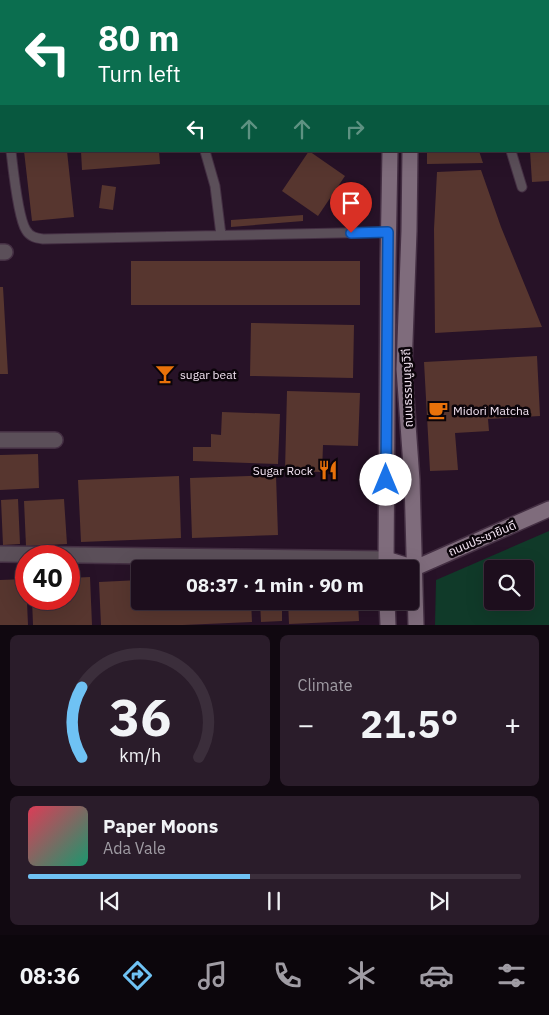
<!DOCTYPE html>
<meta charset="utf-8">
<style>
body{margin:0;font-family:"IBM Plex Sans","Noto Sans Thai",sans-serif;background:#2a1c2a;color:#f1f3f6;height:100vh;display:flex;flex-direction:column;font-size:19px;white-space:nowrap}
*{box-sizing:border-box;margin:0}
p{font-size:16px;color:#a09ca4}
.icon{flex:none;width:28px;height:28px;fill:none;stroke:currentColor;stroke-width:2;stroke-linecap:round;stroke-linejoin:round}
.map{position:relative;height:625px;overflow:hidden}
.panel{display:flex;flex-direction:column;gap:10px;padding:10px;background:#100810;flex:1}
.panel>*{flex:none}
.banner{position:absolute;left:0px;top:0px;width:550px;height:152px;box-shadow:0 5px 20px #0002,0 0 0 1px #3b2e3b;background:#0b6e4f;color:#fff;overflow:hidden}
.controls{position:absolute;left:484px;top:560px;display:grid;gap:10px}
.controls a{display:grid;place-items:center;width:50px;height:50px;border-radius:5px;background:#1d0e1d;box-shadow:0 5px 20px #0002,0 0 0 1px #3b2e3b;font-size:25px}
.speed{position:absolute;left:15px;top:545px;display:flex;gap:10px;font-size:25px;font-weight:700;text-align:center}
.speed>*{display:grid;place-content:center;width:65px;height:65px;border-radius:50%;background:#1d0e1d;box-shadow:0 5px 20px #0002,0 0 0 1px #3b2e3b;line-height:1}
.speed .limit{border:8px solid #d22;background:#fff;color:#111}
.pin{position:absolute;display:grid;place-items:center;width:42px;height:42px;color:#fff;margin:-51px -21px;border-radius:50% 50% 50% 0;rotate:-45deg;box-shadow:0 0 5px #0007}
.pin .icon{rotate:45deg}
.me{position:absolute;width:55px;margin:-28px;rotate:0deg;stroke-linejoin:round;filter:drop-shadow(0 0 4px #0008)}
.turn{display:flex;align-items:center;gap:18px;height:105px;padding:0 15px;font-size:22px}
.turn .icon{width:65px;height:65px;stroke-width:2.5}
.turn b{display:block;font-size:35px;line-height:42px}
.lanes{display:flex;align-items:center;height:48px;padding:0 15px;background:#0003;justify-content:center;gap:25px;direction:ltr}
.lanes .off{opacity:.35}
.big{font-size:38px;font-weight:700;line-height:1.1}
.panel .card{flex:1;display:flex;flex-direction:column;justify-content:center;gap:8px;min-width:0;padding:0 18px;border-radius:8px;background:#2a1c2a}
.panel .dial{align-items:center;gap:0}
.dial svg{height:130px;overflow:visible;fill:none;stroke:#3b2e3b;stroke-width:7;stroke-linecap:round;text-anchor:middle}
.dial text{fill:#f1f3f6;stroke:none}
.song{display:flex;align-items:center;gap:15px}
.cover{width:60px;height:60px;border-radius:8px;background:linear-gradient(135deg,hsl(350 70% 55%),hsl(160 70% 35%))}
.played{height:5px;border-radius:2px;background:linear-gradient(90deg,#6fc2f4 45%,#3b2e3b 45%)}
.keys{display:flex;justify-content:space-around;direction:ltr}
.heat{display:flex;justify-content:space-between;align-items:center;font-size:28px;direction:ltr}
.panel .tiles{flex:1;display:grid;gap:10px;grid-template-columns:1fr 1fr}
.card:last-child{grid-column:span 2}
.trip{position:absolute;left:131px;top:560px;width:288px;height:50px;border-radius:5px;background:#1d0e1d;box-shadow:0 5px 20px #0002,0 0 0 1px #3b2e3b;font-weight:700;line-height:50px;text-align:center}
.tabs{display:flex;height:80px;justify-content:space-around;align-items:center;background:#0c060c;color:#a09ca4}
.tabs .icon{width:35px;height:35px}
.tabs .on{color:#6fc2f4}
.tabs b{font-size:22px;color:#f1f3f6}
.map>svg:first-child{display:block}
.green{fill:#103a29;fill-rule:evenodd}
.building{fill:#57362f}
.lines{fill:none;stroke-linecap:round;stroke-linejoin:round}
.lane-casing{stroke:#442f43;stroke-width:11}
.street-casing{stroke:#442f43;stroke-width:18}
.secondary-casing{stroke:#442f43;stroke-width:18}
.lane{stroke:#5b4f59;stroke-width:9}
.street{stroke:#5b4f59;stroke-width:15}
.secondary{stroke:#7f6c7c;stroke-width:15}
.route-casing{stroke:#114b97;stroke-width:12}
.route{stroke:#1a73e8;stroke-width:9}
.labels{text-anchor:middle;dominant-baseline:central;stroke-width:5;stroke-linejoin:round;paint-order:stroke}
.poi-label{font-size:12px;fill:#f3e4f2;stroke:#0b040a;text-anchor:start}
.street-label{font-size:12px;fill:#f3e4f2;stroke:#0b040a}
</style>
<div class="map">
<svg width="549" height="625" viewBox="0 0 549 625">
<rect width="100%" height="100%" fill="#271227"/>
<path class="green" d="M549,531v94h-114l1,-45zM492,569h33v32h-33z"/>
<path class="building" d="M24,151h43l7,66 -42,4z
M81,151h78l1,13 -78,6z
M309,151l36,25 -27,40 -36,-25z
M427,151h52l4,12 -56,1z
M530,151h19v30l-17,1z
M481,170l20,57 41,100 -107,6 -1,-104 3,-57z
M102,185l14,2 -3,23 -14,-2z
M303,215v6l-72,6v-7z
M131,261h229v44h-229z
M0,287h3l5,87h-8z
M251,323l103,2 -1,53 -103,-2z
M537,356l3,60 -52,3 1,12 -34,2 3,37 -28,1 -6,-109z
M287,391l73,2 -2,53 -35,-1 -1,27 -37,-1z
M222,412l58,2 -2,50 -85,-3v-14h18v-13l10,1z
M38,454l1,34 -39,2v-35z
M276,475l2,60 -86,3 -2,-60z
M179,476l2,62 -100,4 -3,-62z
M18,499l2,45 -17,1 -2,-45z
M64,499l3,45 -41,2 -2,-45z
M90,577l2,48h-59l-1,-26h37v-21z
M26,579l2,46h-28v-45z
M140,580v21h111l1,21 -69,3h-82l-2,-43z
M260,601h22v20l-21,1z
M288,601h70l1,20 -70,3z"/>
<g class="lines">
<defs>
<path id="lane" d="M464,0l1,1
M0,81l1,8
M11,151c2,17 7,67 15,79 4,7 10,8 17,9l346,-7
M205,151l10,35 6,49
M511,151l11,36"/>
<path id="street" d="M0,252h5
M0,440h55
M0,554l386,5"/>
<path id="secondary" d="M393,1v-1
M412,1v-1
M410,151l-1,80 -5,138 8,111 4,145
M386,559l29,9 134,-59
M386,569l2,-307 2,-111
M387,601l1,24"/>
</defs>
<use href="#lane" class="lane-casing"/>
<use href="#street" class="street-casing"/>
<use href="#secondary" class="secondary-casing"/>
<use href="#lane" class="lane"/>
<use href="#street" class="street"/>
<use href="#secondary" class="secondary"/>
</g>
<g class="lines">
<defs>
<path id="route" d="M351,233l37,-1 -2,248"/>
</defs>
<use href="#route" class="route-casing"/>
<use href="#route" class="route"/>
</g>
<defs>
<symbol id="bar-bare" viewBox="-9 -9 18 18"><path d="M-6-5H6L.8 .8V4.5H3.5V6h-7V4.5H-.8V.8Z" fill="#e8710a" stroke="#0b040a" stroke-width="2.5" paint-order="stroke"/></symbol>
<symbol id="cafe-bare" viewBox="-9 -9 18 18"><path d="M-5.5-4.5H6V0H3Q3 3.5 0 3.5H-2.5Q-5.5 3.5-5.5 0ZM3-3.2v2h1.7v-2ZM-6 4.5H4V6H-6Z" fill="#e8710a" stroke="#0b040a" stroke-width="2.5" paint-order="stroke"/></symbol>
<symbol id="restaurant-bare" viewBox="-9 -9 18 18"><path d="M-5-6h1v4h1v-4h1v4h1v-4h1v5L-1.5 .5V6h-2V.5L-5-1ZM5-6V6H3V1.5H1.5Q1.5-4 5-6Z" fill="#e8710a" stroke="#0b040a" stroke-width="2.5" paint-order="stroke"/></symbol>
</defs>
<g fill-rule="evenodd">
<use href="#bar-bare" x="151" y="360" width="28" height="28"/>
<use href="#cafe-bare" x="424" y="396" width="28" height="28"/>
<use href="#restaurant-bare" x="314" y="456" width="28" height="28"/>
</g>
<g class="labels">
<g class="poi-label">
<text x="180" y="374">sugar beat</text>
<text x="453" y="410">Midori Matcha</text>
<text x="313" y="470" text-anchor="end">Sugar Rock</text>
</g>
<g class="street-label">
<text transform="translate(407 388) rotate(-92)">ถนนธรรมนูญวิถี</text>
<text transform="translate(482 538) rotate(-23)">ถนนประชายินดี</text>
</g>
</g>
</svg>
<div class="controls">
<a><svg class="icon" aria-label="search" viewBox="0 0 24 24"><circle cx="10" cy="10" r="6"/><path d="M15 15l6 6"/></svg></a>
</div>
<div class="speed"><div class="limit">40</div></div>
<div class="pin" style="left:351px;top:233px;background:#d93025"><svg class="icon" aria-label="arrive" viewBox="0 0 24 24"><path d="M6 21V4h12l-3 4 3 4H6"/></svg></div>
<svg class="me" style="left:386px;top:480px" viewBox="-20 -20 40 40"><circle r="19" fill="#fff"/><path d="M0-13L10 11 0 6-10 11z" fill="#1a73e8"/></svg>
<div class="trip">08:37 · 1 min · 90 m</div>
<div class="banner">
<div class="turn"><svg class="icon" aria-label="left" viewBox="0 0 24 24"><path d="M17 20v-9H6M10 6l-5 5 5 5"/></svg><div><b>80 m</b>Turn left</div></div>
<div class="lanes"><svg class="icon" aria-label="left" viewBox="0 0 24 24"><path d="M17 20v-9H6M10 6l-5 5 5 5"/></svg><svg class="icon off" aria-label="ahead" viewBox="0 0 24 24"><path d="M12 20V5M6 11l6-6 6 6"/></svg><svg class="icon off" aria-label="ahead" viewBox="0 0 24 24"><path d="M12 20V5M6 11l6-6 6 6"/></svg><svg class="icon off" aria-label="right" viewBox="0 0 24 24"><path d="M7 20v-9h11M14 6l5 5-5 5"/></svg></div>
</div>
</div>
<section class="panel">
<div class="tiles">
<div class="card dial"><svg viewBox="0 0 100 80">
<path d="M14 69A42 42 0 1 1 86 69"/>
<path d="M14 69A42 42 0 0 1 14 26" stroke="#6fc2f4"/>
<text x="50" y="56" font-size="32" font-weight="700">36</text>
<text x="50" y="72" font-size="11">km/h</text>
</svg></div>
<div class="card"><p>Climate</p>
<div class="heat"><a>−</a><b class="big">21.5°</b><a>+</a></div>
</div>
<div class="card">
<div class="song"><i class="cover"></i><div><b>Paper Moons</b><p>Ada Vale</p></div></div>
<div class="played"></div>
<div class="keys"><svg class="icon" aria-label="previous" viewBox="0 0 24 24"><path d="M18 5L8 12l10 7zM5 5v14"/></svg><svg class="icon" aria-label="pause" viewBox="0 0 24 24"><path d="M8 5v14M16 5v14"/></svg><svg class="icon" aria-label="next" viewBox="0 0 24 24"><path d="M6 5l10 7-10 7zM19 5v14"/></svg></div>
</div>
</div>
</section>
<nav class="tabs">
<b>08:36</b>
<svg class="icon on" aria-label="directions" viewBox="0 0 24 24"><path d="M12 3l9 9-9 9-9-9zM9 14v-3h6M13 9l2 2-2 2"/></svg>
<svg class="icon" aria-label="music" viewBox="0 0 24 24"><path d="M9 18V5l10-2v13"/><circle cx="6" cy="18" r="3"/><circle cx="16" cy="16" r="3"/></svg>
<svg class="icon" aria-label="phone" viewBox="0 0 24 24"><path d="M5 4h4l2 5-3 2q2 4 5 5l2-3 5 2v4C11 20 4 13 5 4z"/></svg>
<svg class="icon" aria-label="climate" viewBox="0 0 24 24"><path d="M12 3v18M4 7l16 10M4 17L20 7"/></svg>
<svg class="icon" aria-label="car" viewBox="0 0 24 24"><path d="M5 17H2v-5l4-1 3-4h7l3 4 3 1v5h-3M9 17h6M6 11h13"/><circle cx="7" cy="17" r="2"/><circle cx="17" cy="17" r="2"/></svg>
<svg class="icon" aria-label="filters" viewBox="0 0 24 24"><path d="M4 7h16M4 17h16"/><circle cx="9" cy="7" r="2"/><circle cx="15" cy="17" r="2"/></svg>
</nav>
